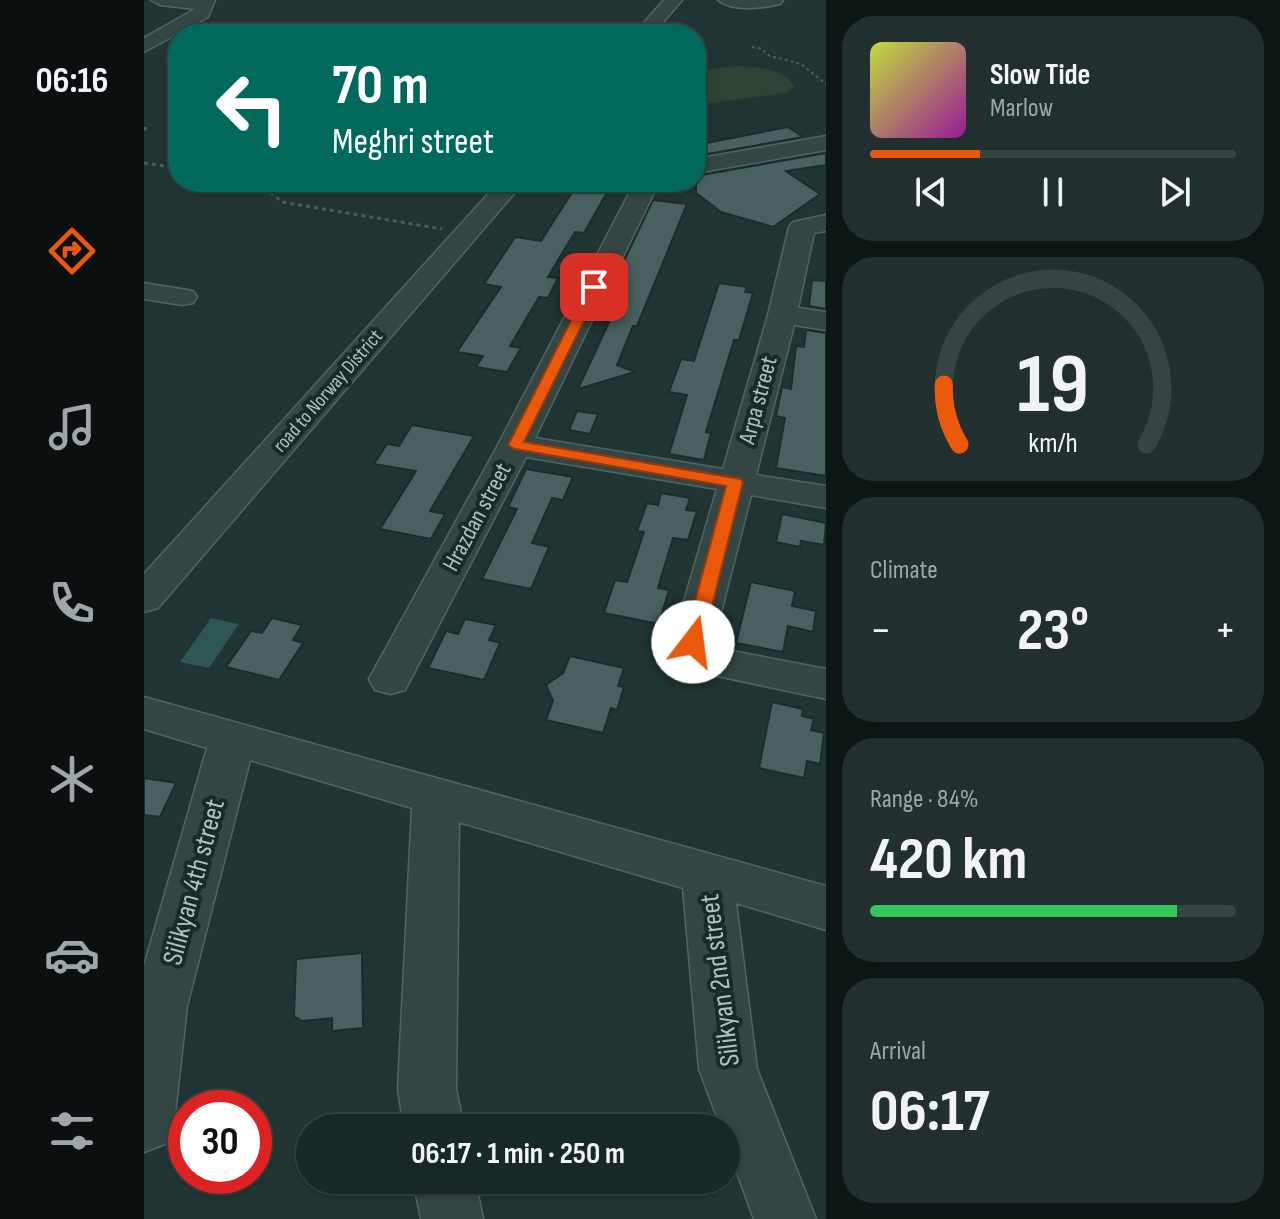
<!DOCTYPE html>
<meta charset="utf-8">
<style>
body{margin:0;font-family:"Sofia Sans Condensed",sans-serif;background:#21302e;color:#f1f3f6;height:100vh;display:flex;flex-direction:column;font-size:30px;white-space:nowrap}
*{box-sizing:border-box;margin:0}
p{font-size:26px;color:#9fa6a7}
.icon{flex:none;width:44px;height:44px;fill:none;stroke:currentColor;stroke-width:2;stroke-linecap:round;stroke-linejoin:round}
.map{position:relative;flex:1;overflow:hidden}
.side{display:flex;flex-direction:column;gap:16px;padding:16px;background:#0d1615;width:454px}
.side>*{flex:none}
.top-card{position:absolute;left:24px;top:24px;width:538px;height:168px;border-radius:32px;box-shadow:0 2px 6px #0004,0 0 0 2px #364443;background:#00695c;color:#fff;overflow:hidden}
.speed{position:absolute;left:24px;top:1090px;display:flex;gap:16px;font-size:40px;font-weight:700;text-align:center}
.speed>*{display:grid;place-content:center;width:104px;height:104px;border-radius:50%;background:#182826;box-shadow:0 2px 6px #0004,0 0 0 2px #364443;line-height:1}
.speed .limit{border:12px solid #d22;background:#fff;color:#111}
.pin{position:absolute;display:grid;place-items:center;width:68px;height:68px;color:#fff;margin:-34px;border-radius:16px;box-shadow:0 4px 12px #0006}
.me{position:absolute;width:88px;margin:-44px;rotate:15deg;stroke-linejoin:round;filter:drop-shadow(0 0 6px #0008)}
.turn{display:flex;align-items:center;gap:28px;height:168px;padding:0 32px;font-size:36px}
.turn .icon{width:104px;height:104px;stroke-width:2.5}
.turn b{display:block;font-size:56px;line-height:68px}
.big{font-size:60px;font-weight:700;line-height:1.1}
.side .widget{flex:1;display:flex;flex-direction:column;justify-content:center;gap:12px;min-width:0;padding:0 28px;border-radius:32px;background:#21302e}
.side .dial{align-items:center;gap:0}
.dial svg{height:208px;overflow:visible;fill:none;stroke:#364443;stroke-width:7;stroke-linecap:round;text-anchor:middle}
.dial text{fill:#f1f3f6;stroke:none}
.song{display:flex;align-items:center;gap:24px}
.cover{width:96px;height:96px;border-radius:12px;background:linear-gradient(135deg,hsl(70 70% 55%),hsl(300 70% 35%))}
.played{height:8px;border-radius:4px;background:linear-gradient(90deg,#ea580c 30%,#364443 30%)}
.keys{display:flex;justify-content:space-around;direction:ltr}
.heat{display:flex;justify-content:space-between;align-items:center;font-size:44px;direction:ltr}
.charge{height:12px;border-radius:6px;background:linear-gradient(90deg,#34c759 84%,#364443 0)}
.trip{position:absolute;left:152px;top:1114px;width:444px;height:80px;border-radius:40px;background:#182826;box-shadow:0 2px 6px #0004,0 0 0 2px #364443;font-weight:700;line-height:80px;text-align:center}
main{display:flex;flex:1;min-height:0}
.dock{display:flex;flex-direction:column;width:144px;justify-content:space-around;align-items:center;background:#0a100f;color:#9fa6a7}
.dock .icon{width:56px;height:56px}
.dock .selected{color:#ea580c}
.dock b{font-size:36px;color:#f1f3f6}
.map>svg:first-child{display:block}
.green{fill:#2e4333}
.water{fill:#2e5653}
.building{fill:#486160;stroke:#1b2c2b;stroke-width:2}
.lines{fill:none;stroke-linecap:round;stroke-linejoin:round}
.minor-casing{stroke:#516463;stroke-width:3}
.path-far1{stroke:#4a5f55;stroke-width:2;stroke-dasharray:3 3;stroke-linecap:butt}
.path{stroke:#4a5f55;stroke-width:3;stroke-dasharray:4 4;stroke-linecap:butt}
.minor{fill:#334644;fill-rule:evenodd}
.route{fill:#ea580c;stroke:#983908;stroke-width:2}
.labels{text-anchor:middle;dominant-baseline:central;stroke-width:8;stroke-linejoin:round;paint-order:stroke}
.far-street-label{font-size:20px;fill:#adc3c2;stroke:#192a29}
.street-label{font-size:24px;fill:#adc3c2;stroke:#192a29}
.near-street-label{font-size:28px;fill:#adc3c2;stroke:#192a29}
</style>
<main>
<nav class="dock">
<b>06:16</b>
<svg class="icon selected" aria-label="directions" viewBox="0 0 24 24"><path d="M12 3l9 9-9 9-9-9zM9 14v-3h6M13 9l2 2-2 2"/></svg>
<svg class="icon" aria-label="music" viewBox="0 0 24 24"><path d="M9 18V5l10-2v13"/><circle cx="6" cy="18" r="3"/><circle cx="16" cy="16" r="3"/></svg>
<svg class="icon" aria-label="phone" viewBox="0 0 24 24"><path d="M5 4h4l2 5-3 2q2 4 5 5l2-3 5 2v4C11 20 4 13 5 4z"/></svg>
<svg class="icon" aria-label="climate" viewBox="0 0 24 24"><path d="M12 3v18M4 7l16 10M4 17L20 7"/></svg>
<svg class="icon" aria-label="car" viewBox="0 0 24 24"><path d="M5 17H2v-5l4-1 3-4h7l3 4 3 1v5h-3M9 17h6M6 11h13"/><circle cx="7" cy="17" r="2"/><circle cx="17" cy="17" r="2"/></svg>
<svg class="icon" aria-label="filters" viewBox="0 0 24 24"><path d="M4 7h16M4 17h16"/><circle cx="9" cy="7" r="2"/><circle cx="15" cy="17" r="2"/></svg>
</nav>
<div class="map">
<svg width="682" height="1219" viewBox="0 0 682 1219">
<rect width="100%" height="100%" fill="#203533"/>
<path class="green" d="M592,66c19,1 50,2 58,21l-8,6 -90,12v-34z"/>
<path class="water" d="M67,618l28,6 -30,44 -29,-6z"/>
<path class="building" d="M644,127l15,10 -107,19v-11z
M682,153v12l-40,6 34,23 -47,33 -52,-15 -25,-19v-17z
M469,182l-29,51 -9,-1 -27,45 10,1 -10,20 -9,-1 -29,49 11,2 -14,24 -31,-5 7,-11 -26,-4 44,-65 -17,-3 31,-47 26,4 37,-58z
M509,200l34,4 -50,122h-4l-16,39 18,7 -57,17 31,-67 -13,-2z
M668,280l14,1v28l-17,-3z
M575,283l28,4 -2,5 8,1 -14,47h-5l-28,92 5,1 -7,27 -35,-6 18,-59 -18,-3 12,-33 13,2z
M662,330l20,3v143l-50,-8 9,-50 -9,-2 6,-29 9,2 5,-43 8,1z
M433,411l21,3 -8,20 -21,-4z
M268,425l62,11 -44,75 15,3 -14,25 -51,-10 36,-58 -42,-7 13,-20 12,2z
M382,469l47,8 -10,23 -11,-2 -20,45 17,4 -18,42 -49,-10 35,-70 -9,-2z
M517,493l29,5 -4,12 11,1 -9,29 -15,-2 -15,50 11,2 -10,34 -55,-11 11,-33 12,2 17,-50 -7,-1 10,-28 11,2z
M638,514l44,9 -2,22 -23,-4 -1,6 -24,-5z
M607,582l44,9 -3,15 24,5 -3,21 -25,-6 -5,26 -47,-9z
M128,618l30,7 -9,15 10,3 -24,37 -53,-13 25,-36 11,2z
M321,619l31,6 -7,15 11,3 -16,37 -56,-12 18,-37 12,3z
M426,656l54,12 -6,18 6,1 -7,23 -6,-2 -8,25 -57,-13 7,-19 -7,-16 17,-12z
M628,702l31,7 -1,7 12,3 -3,11 13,3 -4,31 -13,-3 -3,17 -45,-10z
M0,778l32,5 -16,34 -16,-2z
M218,953l1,75 -31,3v-13l-30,3 -8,-5 2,-57z"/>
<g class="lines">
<defs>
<path id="minor" d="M7,0h64l-7,17 -64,35v-14l51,-29 -35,-4z
M520,0h18l-29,34h-19z
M574,0h65l-3,4c-18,4 -47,8 -62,-4z
M682,136v14l-130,23v-14z
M355,182h25l-366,426 -14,4v-38z
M491,182h24l-124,256 188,31 45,-154 21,-88 4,-5 33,-7v16l-12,2 -16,75 28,4v18l-32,-5 -38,150 70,11v22l-75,-13 -37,145 8,9 104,20v30l-132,-28 -22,-29 45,-153 -191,-32 -121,233 -15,4 -15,-4 -6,-11 129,-234z
M0,283l49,8 4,6 -4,6 -10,2 -39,-6z
M0,697l682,189v44l-90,-27 21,166 59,150h-62l-28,-76v-15h-5l-22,-59 -16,-181 -224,-66 -3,267 8,39h-60l-6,-39 14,-281 -162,-48 -63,246 -13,117 -9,21 -21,8v-186l63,-218 -63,-19z
M269,1180h62l8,39h-62z"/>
</defs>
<use href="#minor" class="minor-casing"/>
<path class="path-far1" d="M62,33l16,1
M608,47l10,2 8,7 31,8 25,20
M0,128h4l-4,2"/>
<path class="path" d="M0,163l34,5
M105,182l13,3 20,17 160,27"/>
<use href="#minor" class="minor"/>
</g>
<path class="route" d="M450,283l7,4 -77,155 217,37 2,3 -40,160 -10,7 -9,-7 42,-156 -211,-37 -7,-4 80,-158z"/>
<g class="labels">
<g class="far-street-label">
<text transform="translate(184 391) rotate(-49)">road to Norway District</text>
</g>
<g class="street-label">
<text transform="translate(614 400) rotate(-75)">Arpa street</text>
<text transform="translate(333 517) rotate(-62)">Hrazdan street</text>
</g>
<g class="near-street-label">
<text transform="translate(50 882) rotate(-75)">Silikyan 4th street</text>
<text transform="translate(576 980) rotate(-97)">Silikyan 2nd street</text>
</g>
</g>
</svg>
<div class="speed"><div class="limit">30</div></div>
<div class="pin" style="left:450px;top:287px;background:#d93025"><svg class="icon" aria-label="arrive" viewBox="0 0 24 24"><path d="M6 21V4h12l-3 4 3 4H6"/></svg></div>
<svg class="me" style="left:549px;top:642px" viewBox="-20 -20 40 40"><circle r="19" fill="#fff"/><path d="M0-13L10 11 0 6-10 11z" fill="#ea580c"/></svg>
<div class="trip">06:17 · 1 min · 250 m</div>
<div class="top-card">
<div class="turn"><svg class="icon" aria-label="left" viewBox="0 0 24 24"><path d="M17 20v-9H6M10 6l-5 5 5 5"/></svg><div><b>70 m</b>Meghri street</div></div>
</div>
</div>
<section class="side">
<div class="widget">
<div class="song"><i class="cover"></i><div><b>Slow Tide</b><p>Marlow</p></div></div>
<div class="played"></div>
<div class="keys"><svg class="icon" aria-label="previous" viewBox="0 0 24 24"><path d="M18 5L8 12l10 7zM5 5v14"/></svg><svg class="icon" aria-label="pause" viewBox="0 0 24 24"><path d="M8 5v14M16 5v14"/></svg><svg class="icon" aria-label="next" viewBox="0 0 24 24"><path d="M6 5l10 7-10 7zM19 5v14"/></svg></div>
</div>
<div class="widget dial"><svg viewBox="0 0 100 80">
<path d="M14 69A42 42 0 1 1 86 69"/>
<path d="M14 69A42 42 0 0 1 8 46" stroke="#ea580c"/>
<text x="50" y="56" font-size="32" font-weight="700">19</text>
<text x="50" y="72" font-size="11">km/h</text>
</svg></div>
<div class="widget"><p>Climate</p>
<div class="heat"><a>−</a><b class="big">23°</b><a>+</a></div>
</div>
<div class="widget"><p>Range · 84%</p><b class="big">420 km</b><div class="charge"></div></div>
<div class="widget"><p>Arrival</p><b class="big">06:17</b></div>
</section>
</main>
